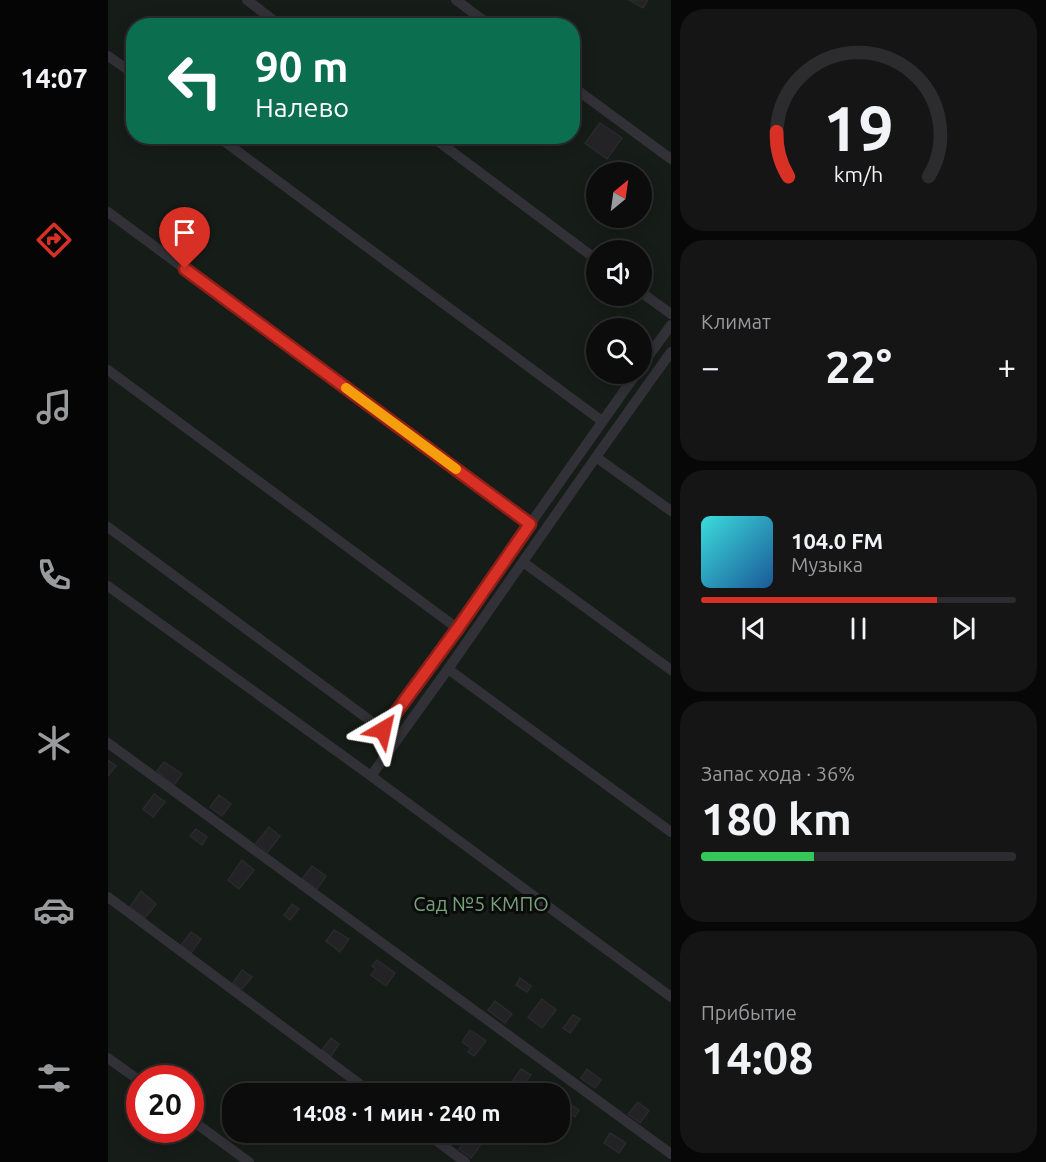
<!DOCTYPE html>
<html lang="ru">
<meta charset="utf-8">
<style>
body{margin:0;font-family:Ubuntu,sans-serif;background:#151516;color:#f1f3f6;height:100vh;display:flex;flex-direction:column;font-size:22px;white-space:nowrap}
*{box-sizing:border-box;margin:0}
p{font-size:20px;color:#9a9b9d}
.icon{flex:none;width:33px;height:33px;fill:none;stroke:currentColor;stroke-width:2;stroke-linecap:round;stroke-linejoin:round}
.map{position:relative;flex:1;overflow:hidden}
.sheet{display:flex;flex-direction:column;gap:9px;padding:9px;background:#070707;width:375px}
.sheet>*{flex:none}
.top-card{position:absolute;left:18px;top:18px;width:454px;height:126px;border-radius:24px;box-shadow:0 3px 15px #0003,0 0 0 2px #2c2c2e;background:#0b6e4f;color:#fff;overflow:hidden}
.needle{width:39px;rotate:29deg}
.buttons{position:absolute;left:478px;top:162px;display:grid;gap:12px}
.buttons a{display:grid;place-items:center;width:66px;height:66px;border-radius:50%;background:#0c0c0d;box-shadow:0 3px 15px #0003,0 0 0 2px #2c2c2e;font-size:30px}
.speed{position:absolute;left:18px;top:1065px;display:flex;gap:12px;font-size:30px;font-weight:700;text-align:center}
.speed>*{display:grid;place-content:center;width:78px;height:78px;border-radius:50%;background:#0c0c0d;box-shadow:0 3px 15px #0003,0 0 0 2px #2c2c2e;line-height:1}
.speed .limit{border:9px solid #d22;background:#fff;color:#111}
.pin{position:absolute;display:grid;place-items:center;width:51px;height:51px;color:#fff;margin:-62px -26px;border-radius:50% 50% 50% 0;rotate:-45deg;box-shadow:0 0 6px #0007}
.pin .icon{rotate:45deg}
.me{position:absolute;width:66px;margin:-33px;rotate:36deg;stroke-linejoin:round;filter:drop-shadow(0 0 4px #0008)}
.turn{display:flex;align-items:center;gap:21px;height:126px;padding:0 30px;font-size:27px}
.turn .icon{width:78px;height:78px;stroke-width:2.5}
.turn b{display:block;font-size:42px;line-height:51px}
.big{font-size:45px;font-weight:700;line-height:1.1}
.sheet .widget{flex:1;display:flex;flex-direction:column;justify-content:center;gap:9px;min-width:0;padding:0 21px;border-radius:24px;background:#151516}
.sheet .dial{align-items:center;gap:0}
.dial svg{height:156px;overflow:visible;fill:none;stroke:#2c2c2e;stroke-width:7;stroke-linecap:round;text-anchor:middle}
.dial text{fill:#f1f3f6;stroke:none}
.song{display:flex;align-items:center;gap:18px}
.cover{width:72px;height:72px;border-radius:9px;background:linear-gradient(135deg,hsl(180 70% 55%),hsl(210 70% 35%))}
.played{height:6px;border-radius:3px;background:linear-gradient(90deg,#d93025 75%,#2c2c2e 75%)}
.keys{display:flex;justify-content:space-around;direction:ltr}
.heat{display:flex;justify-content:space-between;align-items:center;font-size:33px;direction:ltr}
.charge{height:9px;border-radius:4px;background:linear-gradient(90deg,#34c759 36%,#2c2c2e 0)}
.trip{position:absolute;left:114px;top:1083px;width:348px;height:60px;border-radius:24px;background:#0c0c0d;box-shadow:0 3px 15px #0003,0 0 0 2px #2c2c2e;font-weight:700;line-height:60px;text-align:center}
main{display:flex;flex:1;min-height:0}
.tabs{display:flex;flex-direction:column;width:108px;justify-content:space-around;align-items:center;background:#050505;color:#9a9b9d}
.tabs .icon{width:42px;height:42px}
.tabs .selected{color:#d93025}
.tabs b{font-size:27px;color:#f1f3f6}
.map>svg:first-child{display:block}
.green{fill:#161c17;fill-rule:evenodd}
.building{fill:#232326;stroke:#2a2a2e;stroke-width:1.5}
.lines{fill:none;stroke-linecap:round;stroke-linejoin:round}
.service{stroke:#313137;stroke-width:10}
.route-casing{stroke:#8d1f18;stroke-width:15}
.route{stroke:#d93025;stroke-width:10}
.slow{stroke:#f59e0b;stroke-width:10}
.labels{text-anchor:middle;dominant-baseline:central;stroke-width:6;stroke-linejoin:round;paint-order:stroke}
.park-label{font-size:20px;fill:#75a17a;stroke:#0b0b0c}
</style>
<main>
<nav class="tabs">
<b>14:07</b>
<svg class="icon selected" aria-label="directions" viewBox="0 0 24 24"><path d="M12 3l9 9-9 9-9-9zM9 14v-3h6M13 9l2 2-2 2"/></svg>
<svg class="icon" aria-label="music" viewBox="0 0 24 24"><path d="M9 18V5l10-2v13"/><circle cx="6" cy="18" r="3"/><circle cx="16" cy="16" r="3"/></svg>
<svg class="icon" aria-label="phone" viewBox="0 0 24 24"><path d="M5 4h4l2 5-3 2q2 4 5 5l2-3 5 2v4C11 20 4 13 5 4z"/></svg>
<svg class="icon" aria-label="climate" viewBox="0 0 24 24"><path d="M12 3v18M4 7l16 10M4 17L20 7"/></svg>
<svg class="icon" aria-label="car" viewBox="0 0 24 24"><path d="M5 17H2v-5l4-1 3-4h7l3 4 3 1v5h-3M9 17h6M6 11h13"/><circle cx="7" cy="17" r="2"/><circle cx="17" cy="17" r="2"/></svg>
<svg class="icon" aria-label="filters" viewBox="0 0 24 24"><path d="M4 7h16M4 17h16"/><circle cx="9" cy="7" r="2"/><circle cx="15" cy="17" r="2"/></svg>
</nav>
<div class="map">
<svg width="563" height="1162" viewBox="0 0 563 1162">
<rect width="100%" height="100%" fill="#101011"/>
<path class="green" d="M0,0h563v1162h-563zM26,26h439v110h-439zM489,172h45v46h-45zM489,250h45v46h-45zM489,328h45v46h-45zM32,1078h50v52h-50zM124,1094h328v38h-328z"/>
<path class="building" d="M521,0h19l-5,8z
M492,123l22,15 -15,21 -22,-16z
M0,760l8,6 -8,10z
M56,762l18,12 -8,11 -17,-14z
M46,794l11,8 -12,15 -10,-8z
M111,795l12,9 -9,12 -12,-9z
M161,827l11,9 -12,16 -12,-9z
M88,829l11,8 -5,8 -12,-9z
M134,860l12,10 -15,19 -11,-9z
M204,866l14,10 -9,13 -15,-10z
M33,891l15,13 -11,14 -15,-11z
M184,904l7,5 -9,11 -6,-5z
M226,930l15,9 -9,13 -14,-11z
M83,932l10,7 -10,14 -10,-8z
M269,960l18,13 -9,13 -15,-11 5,-6 -4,-3z
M134,970l10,7 -10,12 -9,-6z
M412,978l11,8 -4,6 -11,-7z
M434,999l14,11 -14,18 -14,-11z
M387,1001l17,13 -7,9 -17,-13z
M465,1015l7,4 -10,14 -7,-5z
M362,1030l16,11 -12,15 -6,-4 3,-4 -9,-6z
M223,1038l8,6 -8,12 -9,-6z
M413,1069l10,6 -11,15 -9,-7z
M479,1069l14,11 -6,8 -14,-10z
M530,1102l11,9 -9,12 -12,-9z
M462,1104l9,6 -4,7 -9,-7z
M502,1133l16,10 -7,10 -15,-10z
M360,1137l12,9 -9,12 -12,-9z"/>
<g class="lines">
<path class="service" d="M139,0l34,26
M348,0l35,26
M0,56l26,18
M465,87l98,72
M109,136l385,285
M323,136l166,124
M0,212l422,312
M534,293l29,21
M534,365l29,-40
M0,370l349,258
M488,457l75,54
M0,527l275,203 74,-102 179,-254
M415,562l148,108
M0,586l263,190 300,221
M340,669l223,163
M0,743l563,411
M263,776l77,-107 148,-212 75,-105
M0,897l265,197
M0,1058l32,23
M82,1119l59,43
M317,1132l40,30"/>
</g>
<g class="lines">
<defs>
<path id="route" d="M77,269l345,255 -72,104 -75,102"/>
</defs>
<use href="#route" class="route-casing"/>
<use href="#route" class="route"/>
<path class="slow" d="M238,388l110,81"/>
</g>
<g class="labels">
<g class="park-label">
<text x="373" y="903">Сад №5 КМПО</text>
</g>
</g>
</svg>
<div class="buttons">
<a><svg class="needle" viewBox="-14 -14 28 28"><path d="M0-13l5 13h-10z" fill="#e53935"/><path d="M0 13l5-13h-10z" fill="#9a9b9d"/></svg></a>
<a><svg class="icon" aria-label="sound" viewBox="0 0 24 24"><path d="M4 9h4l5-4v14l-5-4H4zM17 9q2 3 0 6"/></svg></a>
<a><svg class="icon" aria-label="search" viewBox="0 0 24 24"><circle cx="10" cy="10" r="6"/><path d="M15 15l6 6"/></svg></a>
</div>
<div class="speed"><div class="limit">20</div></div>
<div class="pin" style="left:77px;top:269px;background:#d93025"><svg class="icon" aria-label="arrive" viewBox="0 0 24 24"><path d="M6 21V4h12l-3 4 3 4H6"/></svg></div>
<svg class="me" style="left:275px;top:730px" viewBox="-20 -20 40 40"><path d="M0-17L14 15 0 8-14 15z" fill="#d93025" stroke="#fff" stroke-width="4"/></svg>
<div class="trip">14:08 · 1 мин · 240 m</div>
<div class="top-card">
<div class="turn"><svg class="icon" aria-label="left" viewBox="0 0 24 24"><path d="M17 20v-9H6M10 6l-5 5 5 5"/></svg><div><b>90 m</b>Налево</div></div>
</div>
</div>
<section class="sheet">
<div class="widget dial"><svg viewBox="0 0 100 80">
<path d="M14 69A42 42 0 1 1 86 69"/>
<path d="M14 69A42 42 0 0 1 8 46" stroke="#d93025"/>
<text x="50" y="56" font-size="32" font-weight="700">19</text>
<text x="50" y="72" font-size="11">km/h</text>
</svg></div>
<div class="widget"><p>Климат</p>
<div class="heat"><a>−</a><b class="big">22°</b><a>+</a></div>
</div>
<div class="widget">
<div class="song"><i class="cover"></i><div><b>104.0 FM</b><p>Музыка</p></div></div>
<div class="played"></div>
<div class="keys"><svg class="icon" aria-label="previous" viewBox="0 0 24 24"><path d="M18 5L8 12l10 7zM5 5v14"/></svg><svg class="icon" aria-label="pause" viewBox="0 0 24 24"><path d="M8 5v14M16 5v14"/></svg><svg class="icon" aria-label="next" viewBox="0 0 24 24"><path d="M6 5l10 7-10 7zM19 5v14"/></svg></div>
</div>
<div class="widget"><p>Запас хода · 36%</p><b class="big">180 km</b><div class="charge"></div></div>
<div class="widget"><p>Прибытие</p><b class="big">14:08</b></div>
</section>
</main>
